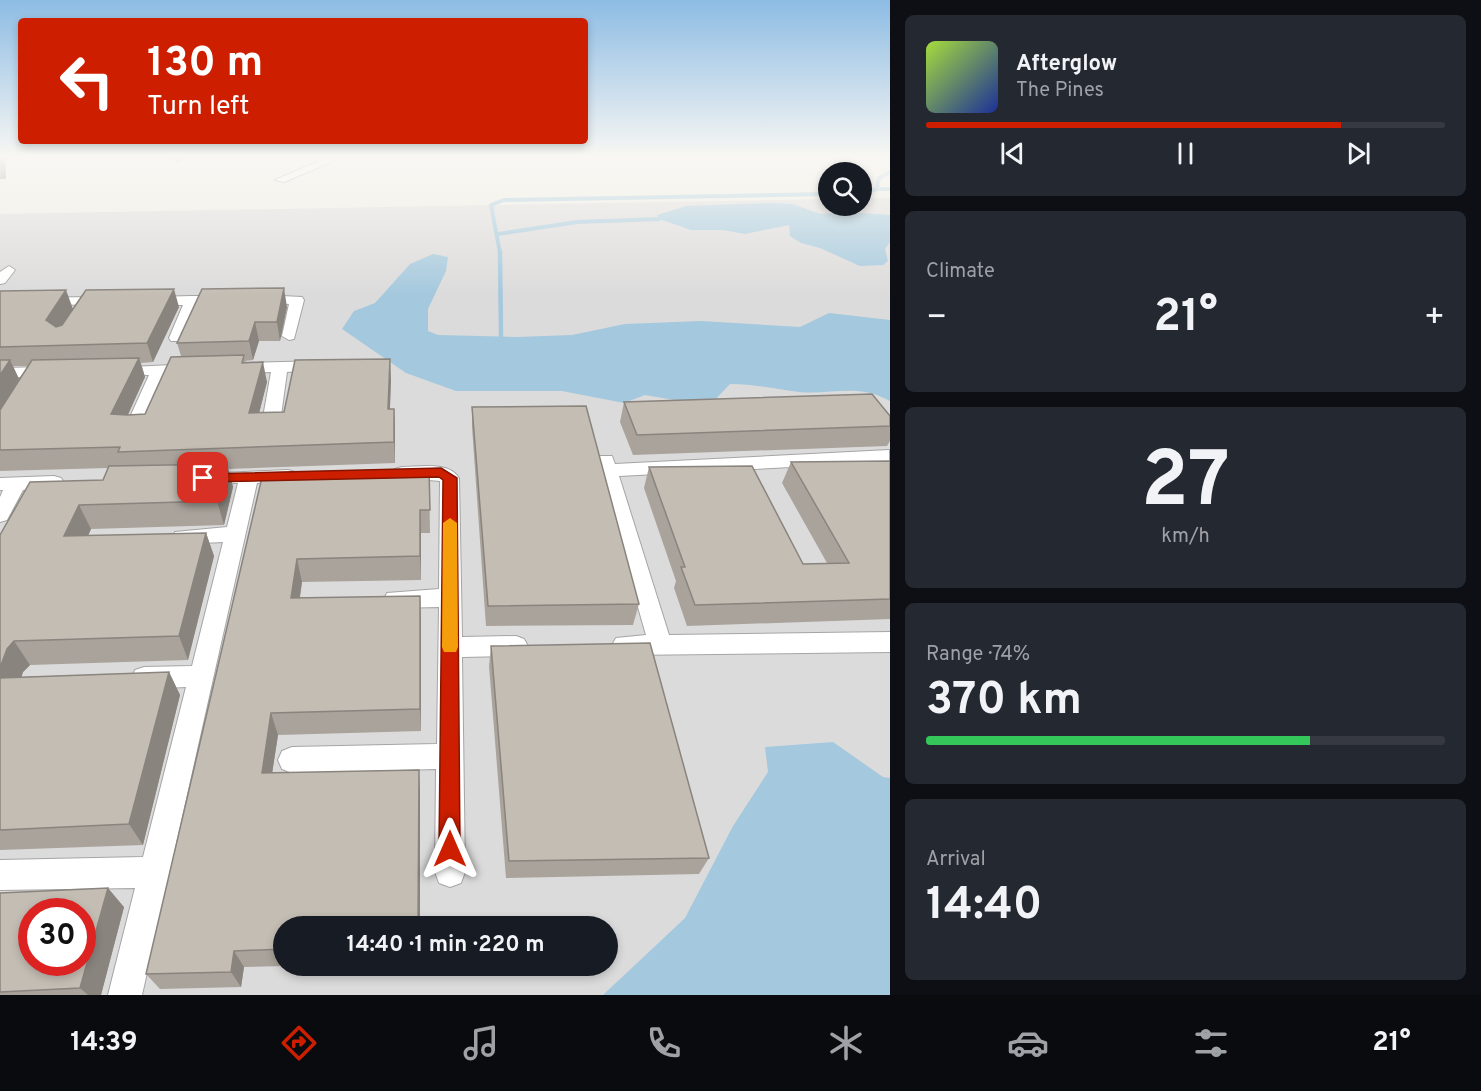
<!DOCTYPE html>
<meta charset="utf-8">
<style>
body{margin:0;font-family:Overpass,sans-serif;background:#242831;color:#f1f3f6;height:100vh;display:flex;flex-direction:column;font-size:22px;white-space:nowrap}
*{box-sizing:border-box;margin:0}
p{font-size:20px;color:#9ea1a6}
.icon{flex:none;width:33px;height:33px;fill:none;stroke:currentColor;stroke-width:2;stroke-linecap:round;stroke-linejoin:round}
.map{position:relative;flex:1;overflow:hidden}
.panel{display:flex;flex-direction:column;gap:15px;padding:15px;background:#0d0f14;width:591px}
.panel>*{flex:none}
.hud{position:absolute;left:18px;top:18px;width:570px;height:126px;border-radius:6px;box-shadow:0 3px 9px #0003;background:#cd1f00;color:#fff;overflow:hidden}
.controls{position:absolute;left:818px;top:162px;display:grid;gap:12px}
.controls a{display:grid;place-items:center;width:54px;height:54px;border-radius:50%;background:#171b24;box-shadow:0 3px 9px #0003;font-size:30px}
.speed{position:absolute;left:18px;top:898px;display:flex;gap:12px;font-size:30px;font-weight:700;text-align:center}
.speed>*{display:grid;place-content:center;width:78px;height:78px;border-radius:50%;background:#171b24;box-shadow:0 3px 9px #0003;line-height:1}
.speed .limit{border:9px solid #d22;background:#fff;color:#111}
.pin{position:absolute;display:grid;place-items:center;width:51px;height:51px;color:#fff;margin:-26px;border-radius:12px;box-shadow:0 3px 9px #0006}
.me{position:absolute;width:66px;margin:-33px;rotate:0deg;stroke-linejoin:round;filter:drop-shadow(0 0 4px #0008)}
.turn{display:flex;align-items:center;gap:21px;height:126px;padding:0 30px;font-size:27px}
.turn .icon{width:78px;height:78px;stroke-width:2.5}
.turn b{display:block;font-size:42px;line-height:51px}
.big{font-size:45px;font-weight:700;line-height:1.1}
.panel .widget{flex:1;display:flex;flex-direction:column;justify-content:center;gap:9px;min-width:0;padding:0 21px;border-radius:9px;background:#242831}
.panel .dial{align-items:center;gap:0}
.dial b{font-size:78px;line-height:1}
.song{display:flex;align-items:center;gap:18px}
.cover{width:72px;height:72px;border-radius:9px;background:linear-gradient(135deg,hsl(80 70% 55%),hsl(230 70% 35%))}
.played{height:6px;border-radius:3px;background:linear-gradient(90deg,#cd1f00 80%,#363941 80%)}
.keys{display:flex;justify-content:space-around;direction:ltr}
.heat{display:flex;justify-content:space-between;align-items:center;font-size:33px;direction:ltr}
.charge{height:9px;border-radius:4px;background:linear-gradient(90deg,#34c759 74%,#363941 0)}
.trip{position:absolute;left:273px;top:916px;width:345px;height:60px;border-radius:30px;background:#171b24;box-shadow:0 3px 9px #0003;font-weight:700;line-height:60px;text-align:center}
.menu{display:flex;height:96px;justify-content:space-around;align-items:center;background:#090b0e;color:#9ea1a6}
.menu .icon{width:42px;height:42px}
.menu .on{color:#cd1f00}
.menu b{font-size:27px;color:#f1f3f6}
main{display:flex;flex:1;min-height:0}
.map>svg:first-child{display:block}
.residential{fill:#dcdbdb;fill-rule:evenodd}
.water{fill:#a4c8dd}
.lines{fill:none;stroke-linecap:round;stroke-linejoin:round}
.stream-far1{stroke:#a4c8dd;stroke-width:4}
.stream{stroke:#a4c8dd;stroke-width:4.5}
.street-casing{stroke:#a5a5a5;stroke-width:2}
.street{fill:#fff;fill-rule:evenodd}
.wall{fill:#a9a39b;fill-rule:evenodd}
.shaded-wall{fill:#89847e}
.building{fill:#c4bdb4;stroke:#89847e;stroke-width:1.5;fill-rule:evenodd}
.route{fill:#cd1f00;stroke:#851400;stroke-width:1.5}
.slow{fill:#f59e0b}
</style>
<main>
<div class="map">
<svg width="890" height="995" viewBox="0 0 890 995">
<rect width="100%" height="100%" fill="#efede4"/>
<path class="residential" d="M861,198h29v797h-890v-781l828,-15v7h33zM32,912h50v51h-50zM284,927h324v39h-324z"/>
<path class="water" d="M768,203l24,1 29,10 24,-2 45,3v27l-5,7 3,12 -5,4 -23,1 -40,-18 -19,-5 -11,-7 -1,-11 -44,9 -22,-4h-32l-32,-11 -2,-4 29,-9z
M433,254l15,3 -2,14 -18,38v22l10,4 79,2 55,-2 53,-11 76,-3 99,6 29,-14 61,7v81c-32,-18 -57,-6 -91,-9 -23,-3 -45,-8 -69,-8l-21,22 -64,-11 -21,8 -62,-12h-106l-50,-18 -64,-44 12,-18 21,-8 35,-39z
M833,742l50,35 7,1v217h-287l82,-77 48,-92 35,-54 -3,-25z"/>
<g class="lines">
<path class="stream-far1" d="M877,189h13
M861,193l16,-4 2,-11 11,-6
M498,234l79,-12 82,-3
M500,253l-9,-48 13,-5 324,-6"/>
<path class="stream" d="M500,251l1,85"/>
<defs>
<path id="street" d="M331,156h14l-61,26 -9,-2z
M9,266l6,4 -10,13 -5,1v-12z
M261,295l41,2 2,3 -10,39 -5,1 -7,-4 7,-32 -33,-2 -2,-3z
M192,296h30l7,4 -7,4 -25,1 -16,36h-10l-2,-3 14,-33h-30l-7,-4 7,-4z
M105,297l7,4 -2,3 -110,2v-8z
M321,361l8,5 -2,3 -40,3 -7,51 -9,5 -9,-5 9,-51 -31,1 -8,-5 8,-5z
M192,364l8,5 -2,3 -33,2 -22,54 -3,4h-12l-3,-4 24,-53 -38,-1 -2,-3 2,-3z
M48,367l8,5 -2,3 -54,3v-10z
M889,450v12l-270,14 50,159 221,-3v20l-266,3 -8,-3 -4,-7 4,-7 30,-3 -50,-175 2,-4h14l3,8z
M402,467c17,0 47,-6 57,11l3,159 54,-1 8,3 4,7 -4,7 -8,3 -54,1 3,215 -4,11 -11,4 -11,-4 -4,-11 1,-103 -144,4 -10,-4 -4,-9 4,-9 10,-4 145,-3 2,-137 -44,1 -8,-3 -3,-6 3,-6 52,-4 1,-108 -45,-4 -2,-4 2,-4z
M288,470l7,2 2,4 -2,4 -38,3 -115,512h-34l27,-107 -135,2v-30l143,-3 43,-170 -42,2 -9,-3 -3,-8 3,-8 9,-3 48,-1 31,-124 -41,2 -7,-2 -3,-5 3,-5 52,-5 11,-44 -41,-1 -2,-4 2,-4z
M54,476l7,2 3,4 -3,4 -38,4 -16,30 -7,2v-25l3,-7h-3v-12z"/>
</defs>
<use href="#street" class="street-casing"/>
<use href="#street" class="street"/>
</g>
<path class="wall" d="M155,156h37l-14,6z
M0,291l73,18 106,-2 -26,55 -12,1 4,14 -17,38 17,-1 36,-58 -4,-13 110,-36 -7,34h-21l-6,19 -8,1 1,1 21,20 -8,31 25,-1 107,-33 -1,30h4l1,20v34l-167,6 5,18 -9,38 -133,4 -3,7 118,-3 8,23 -26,104 -158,5 -7,7 -2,5 148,-5 11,23 -37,150 -143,5v-315l103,-55 5,-12 -108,3zM13,366h15l-9,13z
M624,402l266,14v25l-3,5 -254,9 -13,-33z
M472,407l167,197 -6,21 -147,1 -14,-199z
M890,461v158l-203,7 -13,-38 2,-7 -32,-93 5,-21 154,97 24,-1 -45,-80 9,-21z
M429,469l1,64h-9v47l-119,2 -2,16 120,-2 1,135 -143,4 -6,38 148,17 -136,137v39l-40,1 -3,20 -81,2 -14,-15 117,-501z
M491,646l218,212 -10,16 -193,4 -17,-212z
M0,893l124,14 -23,88h-101z"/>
<path class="shaded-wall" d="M1,156h4l1,23h-6z
M177,156h15l-14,6z
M284,288l3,19 -7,34 -3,-19z
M174,289l5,18 -26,55 -6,-19z
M66,290l7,19 -19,30 -8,-19z
M255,322l4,19 -6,19 -4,-19z
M139,358l6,19 -26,57 -8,-20z
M390,359l1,20 -2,51 -1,-21z
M10,360l9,19 -19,32v-36z
M263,362l4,20 -13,51 -5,-20z
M394,409l1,20v34l-1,-21z
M227,464l6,23 -9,38 -7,-24z
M79,505l12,24 -14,31 -13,-24z
M420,510l1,23v47l-1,-24z
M206,533l8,23 -26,104 -9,-24z
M297,559l5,23 -6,39 -5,-23z
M420,596l1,23v112l-1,-22z
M14,641l16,24 -7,7 -9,29 -14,-19v-14l7,-19z
M169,672l11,23 -37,150 -14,-21z
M271,713l7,22 -9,59 -7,-21z
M419,770l1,20v137h-2z
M108,888l16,19 -23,88h-13l-8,-7z
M234,951l10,16 -3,20 -10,-15z"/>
<path class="building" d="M0,156h1l1,12 -2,1z
M284,288l-7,34h-22l-6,19 -72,2 25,-54z
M174,289l-27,54 -147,4v-56l66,-1 -20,30 10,7 6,-2 24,-35z
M244,355l-2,8 21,-1 -14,51 35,-1 11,-52 95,-1 -2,50h6v33l-276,10 2,-5 -120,3v-40l32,-50 107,-2 -28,56 17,1 17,-1 26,-57z
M0,360h10l-10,15z
M872,394l18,22v10l-253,9 -13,-33z
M586,406l53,198 -151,2 -16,-199z
M890,461v138l-195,6 -14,-38h4l-36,-100 103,-1 51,98 46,-1 -58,-101z
M227,464l-10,37 -138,4 -15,31 142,-3 -27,103 -165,5 -7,8 -7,19v-133l30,-53 73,-2 6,-14z
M429,469l1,41h-10v46l-123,3 -6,39 129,-2v113l-149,4 -9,60 157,-3 -1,157h-134v22l-50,2 -3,21 -85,2 117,-501z
M650,643l59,215 -200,3 -18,-215z
M169,672l-40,152 -129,6v-152z
M108,888l-28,100 -80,4v-99zM32,912h50v51h-50z"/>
<linearGradient id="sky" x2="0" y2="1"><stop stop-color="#8dbce4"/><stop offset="0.53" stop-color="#f8f7f3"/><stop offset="1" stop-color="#f8f7f3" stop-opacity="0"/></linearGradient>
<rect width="890" height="296" fill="url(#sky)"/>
<path class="route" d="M441,468l16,10 3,371 -3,7 -7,3 -7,-3 -4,-7 4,-369 -4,-3 -236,5 -7,-4 7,-4z"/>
<path class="slow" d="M450,518l7,5 1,124 -2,5h-12l-2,-5 1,-124z"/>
</svg>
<div class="controls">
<a><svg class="icon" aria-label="search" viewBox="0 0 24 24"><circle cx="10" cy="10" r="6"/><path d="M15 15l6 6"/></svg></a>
</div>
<div class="speed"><div class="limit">30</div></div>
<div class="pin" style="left:203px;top:478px;background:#d93025"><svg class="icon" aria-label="arrive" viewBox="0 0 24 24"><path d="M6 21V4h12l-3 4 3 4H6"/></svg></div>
<svg class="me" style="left:450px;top:849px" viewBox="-20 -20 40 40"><path d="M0-17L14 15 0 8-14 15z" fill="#cd1f00" stroke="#fff" stroke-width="4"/></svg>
<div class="trip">14:40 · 1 min · 220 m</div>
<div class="hud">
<div class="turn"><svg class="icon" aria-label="left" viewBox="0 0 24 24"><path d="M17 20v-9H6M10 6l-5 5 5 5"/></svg><div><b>130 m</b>Turn left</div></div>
</div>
</div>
<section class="panel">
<div class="widget">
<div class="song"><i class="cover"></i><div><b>Afterglow</b><p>The Pines</p></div></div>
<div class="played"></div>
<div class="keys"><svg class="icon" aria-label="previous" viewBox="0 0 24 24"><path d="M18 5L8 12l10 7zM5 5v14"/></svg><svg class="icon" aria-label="pause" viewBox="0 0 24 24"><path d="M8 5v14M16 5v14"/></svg><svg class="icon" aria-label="next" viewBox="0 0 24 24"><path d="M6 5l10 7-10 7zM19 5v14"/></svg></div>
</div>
<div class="widget"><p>Climate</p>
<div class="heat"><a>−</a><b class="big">21°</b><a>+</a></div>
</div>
<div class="widget dial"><b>27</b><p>km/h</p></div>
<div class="widget"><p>Range · 74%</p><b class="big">370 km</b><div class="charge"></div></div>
<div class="widget"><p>Arrival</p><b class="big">14:40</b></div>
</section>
</main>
<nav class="menu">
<b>14:39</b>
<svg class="icon on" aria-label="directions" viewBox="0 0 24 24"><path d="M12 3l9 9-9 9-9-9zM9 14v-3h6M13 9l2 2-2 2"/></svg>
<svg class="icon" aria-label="music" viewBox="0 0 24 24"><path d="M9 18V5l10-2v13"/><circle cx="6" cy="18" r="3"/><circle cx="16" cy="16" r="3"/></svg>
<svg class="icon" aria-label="phone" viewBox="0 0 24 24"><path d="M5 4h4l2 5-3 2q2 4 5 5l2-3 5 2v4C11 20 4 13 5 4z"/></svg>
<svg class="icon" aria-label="climate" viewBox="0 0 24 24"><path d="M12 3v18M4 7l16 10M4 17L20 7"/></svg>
<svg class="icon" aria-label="car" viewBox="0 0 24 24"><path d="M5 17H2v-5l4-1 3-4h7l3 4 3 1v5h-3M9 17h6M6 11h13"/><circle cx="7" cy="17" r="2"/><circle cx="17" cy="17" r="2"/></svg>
<svg class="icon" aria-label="filters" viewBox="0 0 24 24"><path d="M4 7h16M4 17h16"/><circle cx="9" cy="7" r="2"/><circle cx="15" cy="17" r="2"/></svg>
<b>21°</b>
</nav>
